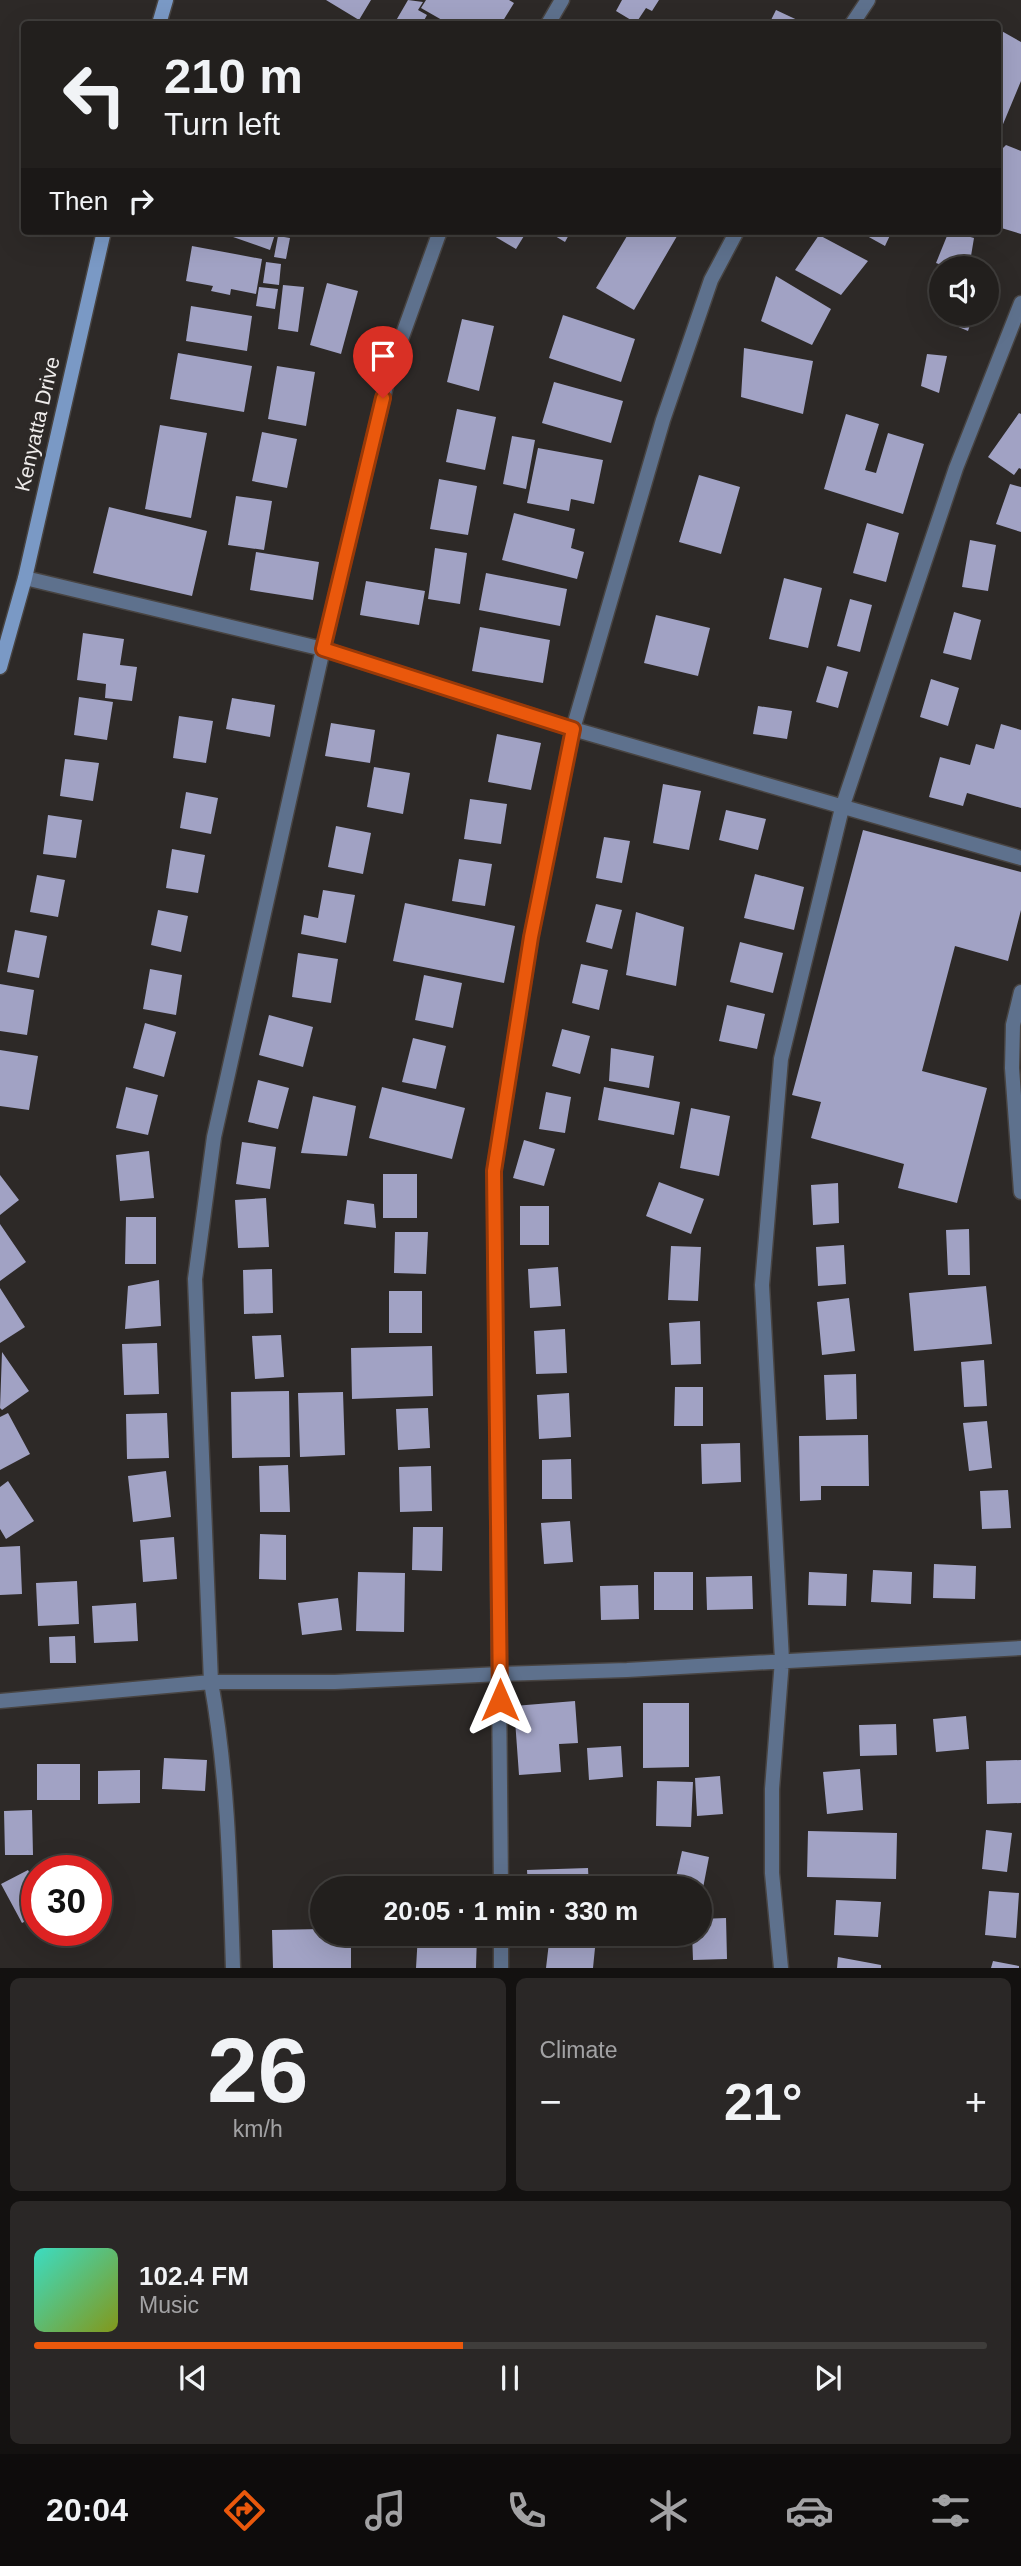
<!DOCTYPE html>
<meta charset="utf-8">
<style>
body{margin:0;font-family:Arial,sans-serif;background:#2a2726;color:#f1f3f6;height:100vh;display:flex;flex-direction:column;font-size:26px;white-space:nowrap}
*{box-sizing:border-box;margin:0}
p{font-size:23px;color:#a2a2a4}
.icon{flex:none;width:38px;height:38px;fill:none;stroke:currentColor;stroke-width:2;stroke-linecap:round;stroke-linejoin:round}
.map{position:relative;height:1968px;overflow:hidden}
.sheet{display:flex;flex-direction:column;gap:10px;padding:10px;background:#131110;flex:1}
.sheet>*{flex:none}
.hud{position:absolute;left:21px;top:21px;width:980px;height:214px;border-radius:7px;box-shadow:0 7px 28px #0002,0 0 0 2px #3f3d3b;background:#221f1d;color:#f1f3f6;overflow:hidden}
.tools{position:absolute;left:929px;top:256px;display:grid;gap:14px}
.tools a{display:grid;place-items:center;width:70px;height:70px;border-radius:50%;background:#221f1d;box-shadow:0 7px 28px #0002,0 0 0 2px #3f3d3b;font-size:35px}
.speed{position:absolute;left:21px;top:1855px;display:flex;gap:14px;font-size:35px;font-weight:700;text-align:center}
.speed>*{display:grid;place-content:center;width:91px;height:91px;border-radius:50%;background:#221f1d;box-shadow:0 7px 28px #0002,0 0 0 2px #3f3d3b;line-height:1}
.speed .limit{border:10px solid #d22;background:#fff;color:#111}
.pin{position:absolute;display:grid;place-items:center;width:60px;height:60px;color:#fff;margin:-72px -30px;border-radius:50% 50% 50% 0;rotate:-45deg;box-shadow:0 0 7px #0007}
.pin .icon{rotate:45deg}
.me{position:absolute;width:77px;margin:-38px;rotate:0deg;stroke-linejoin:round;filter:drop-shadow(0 0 5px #0008)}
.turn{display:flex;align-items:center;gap:24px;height:147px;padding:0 28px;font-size:32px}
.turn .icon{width:91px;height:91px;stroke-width:2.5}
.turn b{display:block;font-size:49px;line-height:60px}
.then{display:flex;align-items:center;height:66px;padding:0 28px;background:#0003;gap:14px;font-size:26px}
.big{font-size:52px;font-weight:700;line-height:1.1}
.sheet .tile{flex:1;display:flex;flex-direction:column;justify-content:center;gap:10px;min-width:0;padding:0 24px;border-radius:10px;background:#2a2726}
.sheet .dial{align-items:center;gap:0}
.dial b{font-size:91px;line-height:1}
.song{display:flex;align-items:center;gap:21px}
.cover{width:84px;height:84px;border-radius:10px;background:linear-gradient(135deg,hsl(170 70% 55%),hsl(70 70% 35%))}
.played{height:7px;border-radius:4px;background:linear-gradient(90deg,#ea580c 45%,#3f3d3b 45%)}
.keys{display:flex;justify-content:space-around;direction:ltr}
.heat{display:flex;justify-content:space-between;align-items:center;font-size:38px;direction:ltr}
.sheet .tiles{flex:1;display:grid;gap:10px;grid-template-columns:1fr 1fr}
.tile:last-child{grid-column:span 2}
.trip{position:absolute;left:310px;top:1876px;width:402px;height:70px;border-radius:35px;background:#221f1d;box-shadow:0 7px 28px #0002,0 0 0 2px #3f3d3b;font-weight:700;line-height:70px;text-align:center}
.tab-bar{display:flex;height:112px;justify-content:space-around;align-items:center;background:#0e0c0c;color:#a2a2a4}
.tab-bar .icon{width:49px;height:49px}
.tab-bar .active{color:#ea580c}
.tab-bar b{font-size:32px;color:#f1f3f6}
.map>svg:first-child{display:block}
.building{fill:#a1a2c4}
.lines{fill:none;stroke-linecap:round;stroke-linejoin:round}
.street-casing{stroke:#484442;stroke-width:17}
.secondary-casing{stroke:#484442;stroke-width:17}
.street{stroke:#5e718d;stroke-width:14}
.secondary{stroke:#7a99c5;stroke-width:14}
.route-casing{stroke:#983908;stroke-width:18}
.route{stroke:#ea580c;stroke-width:12}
.labels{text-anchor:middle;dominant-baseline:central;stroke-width:7;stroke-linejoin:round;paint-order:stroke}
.street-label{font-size:21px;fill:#efeceb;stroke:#2d2927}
</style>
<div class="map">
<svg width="1021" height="1968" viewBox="0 0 1021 1968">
<rect width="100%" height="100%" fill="#2d2927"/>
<path class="building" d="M326,0h45l-12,20z
M408,0l15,2 -5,8 9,5 -5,9h-28z
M426,0h83l5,3 -13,21h-52l-28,-16z
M622,0h37l-7,11 -6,-3 -10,15 -20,-12z
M776,10l30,14h-37z
M998,29l23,13v39l-20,48 -3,-2z
M1006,145l15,6v83l-23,-7v-74z
M216,231h60l-6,19z
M491,231h36l-11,18 -27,-16z
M551,231h20l-6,11 -15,-9z
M630,231h50l-46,79 -38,-22z
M858,231h34l-7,15z
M949,231l25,7 -5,30h-19l-14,-5z
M819,235l49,26 -27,34 -46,-25z
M278,236l12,2 -4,21 -12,-2z
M192,246l70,13 -6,35 -25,-5 -1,6 -19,-4 2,-5 -27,-5z
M266,262l15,2 -2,21 -16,-2z
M776,276l55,33 -19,36 -51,-24z
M327,283l31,8 -17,63 -31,-9z
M283,285l21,2 -6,45 -20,-3z
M259,287l19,2 -3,20 -19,-3z
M191,306l61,10 -5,35 -61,-10z
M953,313h21l-6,18 -19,-8z
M563,315l72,24 -14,43 -72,-24z
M462,319l32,7 -15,65 -32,-9z
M744,348l69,13 -10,53 -62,-17z
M178,353l74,13 -8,46 -74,-13z
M927,354l20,2 -8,37 -18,-7z
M277,366l38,6 -9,54 -38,-7z
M554,382l69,19 -12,42 -69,-20z
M457,409l39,8 -11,53 -39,-8z
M1019,413l2,1v55l-2,-1 -5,7 -26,-18z
M846,414l33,10 -14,46 11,3 12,-40 36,11 -21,70 -79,-25z
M160,425l47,8 -16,85 -46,-9z
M262,432l35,7 -10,49 -35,-7z
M512,436l23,4 -9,49 -23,-5z
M538,448l65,12 -9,44 -23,-5 -2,12 -42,-8z
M699,475l41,12 -19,67 -42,-12z
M439,479l38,7 -9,49 -38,-6z
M1010,484l11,3v45l-25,-8z
M236,496l36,5 -8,49 -36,-5z
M109,507l98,24 -15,65 -99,-23z
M514,513l61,16 -4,19 13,4 -7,27 -75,-19z
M867,523l32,10 -13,49 -33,-9z
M970,540l26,5 -8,46 -26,-4z
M435,548l32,5 -7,51 -32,-5z
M256,552l63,10 -6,38 -63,-10z
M486,573l81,16 -7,37 -81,-16z
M784,578l38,10 -14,60 -39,-9z
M366,581l59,10 -6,34 -59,-10z
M850,599l22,6 -12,47 -23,-6z
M954,612l27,8 -10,40 -28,-7z
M656,615l54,13 -12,48 -54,-13z
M480,627l70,13 -7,43 -71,-12z
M83,633l41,6 -4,26 17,2 -5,34 -27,-3 1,-14 -29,-4z
M827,666l21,6 -10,36 -22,-6z
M931,679l28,9 -11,38 -28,-9z
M79,697l34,5 -6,38 -33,-5z
M232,698l43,7 -5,32 -44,-8z
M758,706l34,5 -5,28 -34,-5z
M179,716l34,5 -7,42 -33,-5z
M331,723l44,7 -5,33 -45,-7z
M1001,724l20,6v78l-54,-15 -4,13 -34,-9 11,-40 30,8 6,-21 18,5z
M497,734l44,9 -10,47 -43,-8z
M65,759l34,4 -6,38 -33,-5z
M374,767l36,6 -7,41 -36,-7z
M663,784l38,7 -12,59 -36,-7z
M186,792l32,6 -7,36 -31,-6z
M470,799l37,5 -6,40 -37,-5z
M726,810l40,9 -8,31 -39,-10z
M48,815l34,5 -6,38 -33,-4z
M336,826l35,7 -8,41 -35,-7z
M863,830l158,42v38l-13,51 -53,-15 -33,125 65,17 -30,115 -59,-15 6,-24 -93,-26 10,-36 -29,-7z
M604,837l26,4 -8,42 -26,-5z
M172,849l33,6 -7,38 -32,-5z
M459,859l33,5 -7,42 -33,-5z
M755,874l49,13 -10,43 -50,-12z
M37,875l28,5 -7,37 -28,-5z
M323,890l32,5 -9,48 -45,-9 3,-19 14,3z
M405,903l110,23 -11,57 -111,-22z
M596,904l26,6 -10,39 -26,-7z
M158,910l30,6 -7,36 -30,-7z
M636,912l48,15 -8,59 -50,-11z
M15,930l32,6 -8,42 -32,-6z
M740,942l43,11 -10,40 -43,-11z
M298,953l40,6 -7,44 -39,-6z
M581,964l27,6 -9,40 -27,-7z
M150,969l32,6 -6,40 -33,-6z
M424,975l38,8 -9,45 -38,-8z
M0,984l34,6 -7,45 -27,-4z
M727,1005l38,9 -8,35 -38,-8z
M269,1015l44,12 -10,40 -44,-12z
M145,1023l31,9 -12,45 -31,-9z
M562,1029l28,7 -10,38 -28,-8z
M413,1038l33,8 -10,43 -34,-7z
M611,1048l43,8 -5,32 -40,-7z
M0,1050l38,6 -9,54 -29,-4z
M258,1080l31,8 -11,41 -30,-7z
M126,1087l32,8 -10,40 -32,-7z
M382,1087l83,21 -13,51 -83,-21z
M604,1087l76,15 -6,33 -76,-15z
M546,1092l25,5 -6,36 -26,-4z
M313,1096l43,10 -9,50 -46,-3z
M691,1108l39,8 -11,60 -39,-8z
M524,1140l31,9 -11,37 -31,-8z
M242,1142l34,5 -6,42 -34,-5z
M149,1151l5,47 -34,3 -4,-46z
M383,1174h34v44h-34z
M0,1175l19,25 -19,15z
M659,1182l45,17 -13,35 -45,-18z
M838,1183l1,40 -26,2 -2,-40z
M266,1198l3,49 -31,1 -3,-48z
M347,1200l27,4 2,24 -32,-4z
M520,1206h29v39h-29z
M126,1217h30v47h-31z
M0,1224l26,38 -26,19z
M969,1229l1,46h-22l-2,-45z
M395,1232h33l-2,42 -32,-1z
M844,1245l2,39 -28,2 -2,-39z
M671,1246l30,1 -3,54 -30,-1z
M558,1267l3,39 -31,2 -2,-39z
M272,1269l1,44 -29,1 -1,-44z
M159,1280l2,46 -36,3 3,-43z
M986,1286l6,58 -78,7 -5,-58z
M0,1288l25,39 -25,16z
M389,1291h33v42h-33z
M849,1298l6,53 -33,4 -5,-53z
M700,1321l1,43 -30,1 -2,-42z
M565,1329l2,44 -31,1 -2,-43z
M281,1335l3,42 -29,2 -3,-43z
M157,1343l2,51 -35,1 -2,-51z
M432,1346l1,50 -81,3 -1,-51z
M2,1352l27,39 -27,19 -2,-2z
M984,1360l3,46 -23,1 -3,-45z
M856,1374l1,45 -31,1 -2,-45z
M675,1387h28v39h-29z
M289,1391l1,66 -58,1 -1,-66z
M343,1392l2,63 -45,2 -2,-64z
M569,1393l2,44 -32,2 -2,-44z
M428,1408l2,40 -32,2 -2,-41z
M8,1413l22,41 -30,16v-53z
M167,1413l2,45 -42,1 -1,-45z
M987,1421l5,47 -23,3 -6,-48z
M868,1435l1,51h-48v14l-21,1 -1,-65z
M740,1443l1,39 -39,2 -1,-40z
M571,1459l1,40h-30v-39z
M288,1465l2,47h-30l-1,-46z
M431,1466l1,45 -32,1 -1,-45z
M166,1471l5,46 -38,5 -5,-46z
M8,1481l26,40 -28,18 -6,-10v-42z
M1008,1490l3,38 -29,1 -2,-38z
M570,1521l3,41 -29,2 -3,-41z
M413,1527h30l-1,44 -30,-1z
M260,1534l26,1v45l-27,-1z
M174,1537l3,42 -34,3 -3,-42z
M20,1546l2,48 -22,1v-48z
M934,1564l42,2 -1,33 -42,-1z
M873,1570l39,2 -1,32 -40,-2z
M358,1572l47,1 -1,59 -48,-1z
M654,1572h39v38h-39z
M809,1572l38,2 -1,32 -38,-1z
M752,1576l1,33 -46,1 -1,-33z
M77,1581l2,43 -41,2 -2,-43z
M638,1585l1,34 -38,1 -1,-34z
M338,1598l4,32 -40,5 -4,-32z
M136,1603l2,38 -44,2 -2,-37z
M75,1636l1,27h-26l-1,-26z
M575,1701l3,42 -19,1 2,28 -42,3 -5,-69z
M643,1703h46v64l-46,1z
M966,1716l3,33 -33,3 -3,-33z
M896,1724l1,31 -37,1 -1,-31z
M621,1746l2,31 -34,3 -2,-32z
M164,1758l43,2 -2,31 -43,-2z
M1021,1760v43l-34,1 -1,-43z
M37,1764h43v36h-43z
M860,1769l3,41 -36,4 -4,-42z
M140,1770v33l-42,1v-33z
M720,1776l3,38 -26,2 -2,-38z
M657,1781l36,1 -2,45 -35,-1z
M32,1810l1,45h-28l-1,-44z
M986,1830l26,3 -5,39 -25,-3z
M808,1831l89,2 -1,46 -89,-2z
M682,1851l27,6 -6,31 -28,-6z
M588,1868l1,20h-61l-1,-18z
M28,1870l9,17v28l-15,8 -21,-39z
M437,1875l40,4 -2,9h-39z
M989,1891l30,2 -3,45 -31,-3z
M836,1900l45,2 -3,35 -44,-2z
M726,1918l1,41 -34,1 -1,-26h8v-15z
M322,1929v5h29v34h-78l-1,-38z
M418,1934h59l-1,34h-60z
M550,1934l46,4 -3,30h-47z
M838,1957l43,8v3h-44z
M993,1961l26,5v2h-28z"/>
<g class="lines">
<defs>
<path id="street" d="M548,24l14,-24
M852,24l16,-24
M25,578l298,71 250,80 448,129
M1021,992l-8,33 -1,43 9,124
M0,1701l211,-19h124l165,-8 127,-4 394,-22
M501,1888l-7,-717 37,-234 42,-208 90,-309 48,-140 26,-49
M501,1934v34
M233,1968c-3,-96 -5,-192 -22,-286l-16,-403 19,-142 109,-488 66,-276 51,-142
M781,1968l-9,-95v-84l10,-129 -20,-375 19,-226 61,-251 114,-340 65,-165"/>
<path id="secondary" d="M159,24l7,-24
M0,667l25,-89 79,-347"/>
</defs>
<use href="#street" class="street-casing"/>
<use href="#secondary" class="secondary-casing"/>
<use href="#street" class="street"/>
<use href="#secondary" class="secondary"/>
</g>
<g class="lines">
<defs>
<path id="route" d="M383,398l-60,251 250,80 -42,208 -37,234 6,529"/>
</defs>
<use href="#route" class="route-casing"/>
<use href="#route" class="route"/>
</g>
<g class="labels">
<g class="street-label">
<text transform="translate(37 424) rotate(-77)">Kenyatta Drive</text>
</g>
</g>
</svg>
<div class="tools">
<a><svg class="icon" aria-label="sound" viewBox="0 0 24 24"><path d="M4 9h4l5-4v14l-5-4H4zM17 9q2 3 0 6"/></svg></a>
</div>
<div class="speed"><div class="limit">30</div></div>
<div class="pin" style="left:383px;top:398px;background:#d93025"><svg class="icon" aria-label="arrive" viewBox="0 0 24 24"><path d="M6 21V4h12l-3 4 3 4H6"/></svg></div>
<svg class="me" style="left:500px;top:1700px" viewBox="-20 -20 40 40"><path d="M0-17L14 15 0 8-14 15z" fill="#ea580c" stroke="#fff" stroke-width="4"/></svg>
<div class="trip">20:05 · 1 min · 330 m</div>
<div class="hud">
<div class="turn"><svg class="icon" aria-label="left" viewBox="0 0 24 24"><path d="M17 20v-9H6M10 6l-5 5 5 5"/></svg><div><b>210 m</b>Turn left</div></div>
<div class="then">Then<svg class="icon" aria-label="right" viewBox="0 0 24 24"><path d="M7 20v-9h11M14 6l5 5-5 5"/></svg></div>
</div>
</div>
<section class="sheet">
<div class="tiles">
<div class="tile dial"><b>26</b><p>km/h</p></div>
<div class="tile"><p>Climate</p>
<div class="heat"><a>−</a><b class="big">21°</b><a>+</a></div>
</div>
<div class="tile">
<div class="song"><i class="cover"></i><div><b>102.4 FM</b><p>Music</p></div></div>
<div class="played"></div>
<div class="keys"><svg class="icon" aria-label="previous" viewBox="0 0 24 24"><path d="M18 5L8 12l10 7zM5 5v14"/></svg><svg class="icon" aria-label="pause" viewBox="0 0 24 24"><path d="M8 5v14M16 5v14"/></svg><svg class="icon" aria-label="next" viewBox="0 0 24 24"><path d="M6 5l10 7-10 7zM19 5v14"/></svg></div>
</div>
</div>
</section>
<nav class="tab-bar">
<b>20:04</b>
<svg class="icon active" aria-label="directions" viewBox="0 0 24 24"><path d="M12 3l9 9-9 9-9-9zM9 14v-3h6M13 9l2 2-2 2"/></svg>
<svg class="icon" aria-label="music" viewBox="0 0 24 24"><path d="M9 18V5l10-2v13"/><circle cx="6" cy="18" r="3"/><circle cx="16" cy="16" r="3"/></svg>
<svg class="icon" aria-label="phone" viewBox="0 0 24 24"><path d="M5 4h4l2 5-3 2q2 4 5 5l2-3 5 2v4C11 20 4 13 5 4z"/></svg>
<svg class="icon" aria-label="climate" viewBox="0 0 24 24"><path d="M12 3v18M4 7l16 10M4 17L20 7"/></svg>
<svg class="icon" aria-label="car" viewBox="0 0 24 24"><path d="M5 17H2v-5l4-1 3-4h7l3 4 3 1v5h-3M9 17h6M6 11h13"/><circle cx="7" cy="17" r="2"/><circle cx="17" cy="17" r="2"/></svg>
<svg class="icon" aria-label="filters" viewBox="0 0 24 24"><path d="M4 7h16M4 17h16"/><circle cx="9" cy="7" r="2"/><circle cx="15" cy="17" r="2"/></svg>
</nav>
